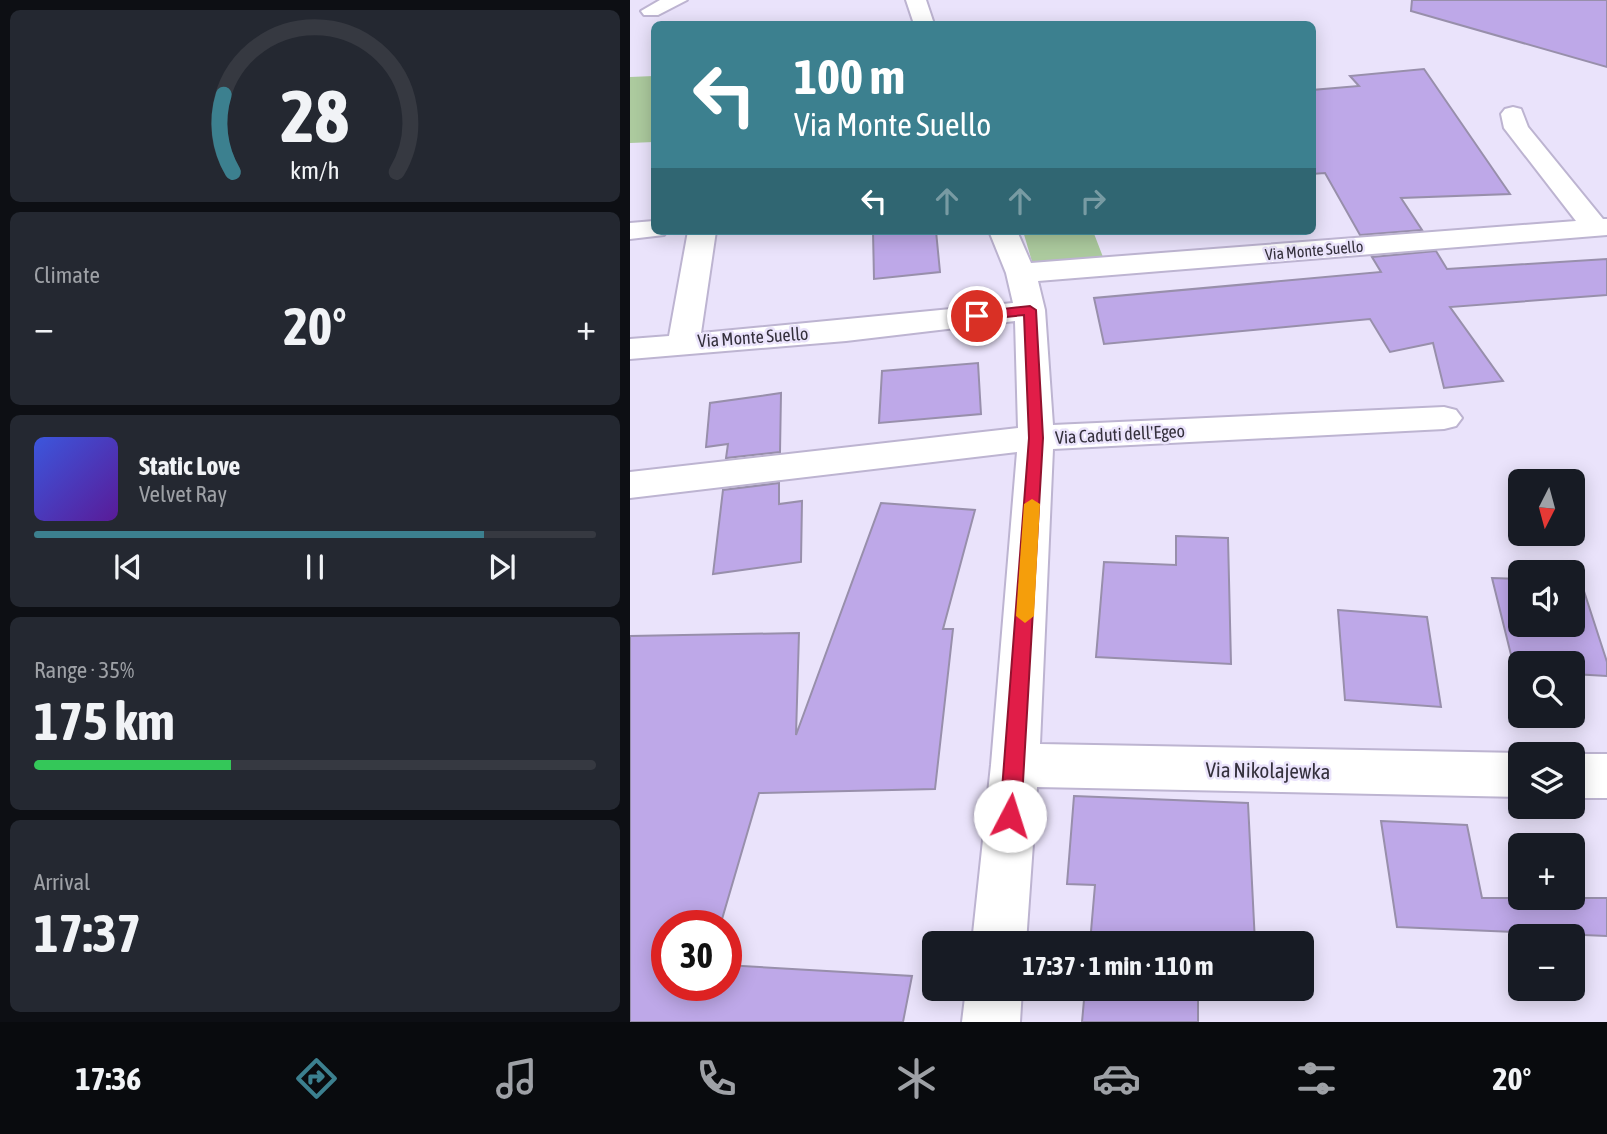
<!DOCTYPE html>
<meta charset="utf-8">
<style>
body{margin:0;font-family:"Asap Condensed",sans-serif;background:#242831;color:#f1f3f6;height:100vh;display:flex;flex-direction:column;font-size:26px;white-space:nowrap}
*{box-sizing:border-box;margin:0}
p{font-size:23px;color:#9ea1a6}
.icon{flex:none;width:38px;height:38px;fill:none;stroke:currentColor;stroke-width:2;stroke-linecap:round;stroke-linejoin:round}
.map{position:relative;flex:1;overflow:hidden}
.details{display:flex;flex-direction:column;gap:10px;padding:10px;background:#0d0f14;width:630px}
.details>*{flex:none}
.banner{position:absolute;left:21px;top:21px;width:665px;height:214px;border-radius:10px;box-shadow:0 4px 18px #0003;background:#3c808f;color:#fff;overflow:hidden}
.needle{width:46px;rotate:186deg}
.buttons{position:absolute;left:878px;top:469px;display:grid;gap:14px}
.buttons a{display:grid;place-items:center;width:77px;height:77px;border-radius:10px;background:#171b24;box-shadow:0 4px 18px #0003;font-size:35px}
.speed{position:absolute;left:21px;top:910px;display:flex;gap:14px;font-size:35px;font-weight:700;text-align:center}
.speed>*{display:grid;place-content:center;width:91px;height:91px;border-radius:50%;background:#171b24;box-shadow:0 4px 18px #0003;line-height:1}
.speed .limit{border:10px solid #d22;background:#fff;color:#111}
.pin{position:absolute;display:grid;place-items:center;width:60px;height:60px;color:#fff;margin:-30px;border:4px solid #fff;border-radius:50%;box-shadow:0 2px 7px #0007}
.me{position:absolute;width:77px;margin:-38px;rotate:5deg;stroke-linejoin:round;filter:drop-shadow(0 0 5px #0008)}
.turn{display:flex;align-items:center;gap:24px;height:147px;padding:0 28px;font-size:32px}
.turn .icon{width:91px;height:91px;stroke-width:2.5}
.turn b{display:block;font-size:49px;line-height:60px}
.lanes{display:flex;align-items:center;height:66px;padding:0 28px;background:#0003;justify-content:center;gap:35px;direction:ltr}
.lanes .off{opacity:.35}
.big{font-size:52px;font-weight:700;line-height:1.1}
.details .card{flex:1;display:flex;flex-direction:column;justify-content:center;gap:10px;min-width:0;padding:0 24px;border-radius:10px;background:#242831}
.details .dial{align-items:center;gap:0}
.dial svg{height:182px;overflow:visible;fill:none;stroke:#363941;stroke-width:7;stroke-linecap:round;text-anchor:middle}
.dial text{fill:#f1f3f6;stroke:none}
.song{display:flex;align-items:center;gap:21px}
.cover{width:84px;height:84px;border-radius:10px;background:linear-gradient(135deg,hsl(230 70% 55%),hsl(270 70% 35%))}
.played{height:7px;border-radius:4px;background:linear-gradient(90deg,#3c808f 80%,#363941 80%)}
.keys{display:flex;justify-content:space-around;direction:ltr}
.heat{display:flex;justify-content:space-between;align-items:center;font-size:38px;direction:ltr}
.charge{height:10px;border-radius:5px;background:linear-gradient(90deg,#34c759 35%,#363941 0)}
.trip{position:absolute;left:292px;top:931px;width:392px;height:70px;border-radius:10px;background:#171b24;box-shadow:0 4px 18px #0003;font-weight:700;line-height:70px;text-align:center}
.menu{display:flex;height:112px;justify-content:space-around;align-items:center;background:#090b0e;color:#9ea1a6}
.menu .icon{width:49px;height:49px}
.menu .current{color:#3c808f}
.menu b{font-size:32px;color:#f1f3f6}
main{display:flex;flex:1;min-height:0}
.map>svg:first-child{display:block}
.green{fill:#acca9e}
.building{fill:#bea8e8;stroke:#988fab;stroke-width:2}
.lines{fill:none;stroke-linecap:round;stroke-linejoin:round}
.minor-casing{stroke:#bdb4d1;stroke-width:4}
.minor{fill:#fff;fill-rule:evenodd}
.route{fill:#e11d48;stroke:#92132f;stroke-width:2}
.slow{fill:#f59e0b}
.labels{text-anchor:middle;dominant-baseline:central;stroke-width:5;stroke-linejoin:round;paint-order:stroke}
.far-street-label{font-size:16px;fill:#34303c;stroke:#eae3fb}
.street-label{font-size:18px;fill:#34303c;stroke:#eae3fb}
.near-street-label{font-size:21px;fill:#34303c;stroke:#eae3fb}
</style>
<main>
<section class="details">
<div class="card dial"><svg viewBox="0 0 100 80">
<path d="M14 69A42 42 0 1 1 86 69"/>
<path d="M14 69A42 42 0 0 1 10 35" stroke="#3c808f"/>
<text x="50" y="56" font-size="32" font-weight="700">28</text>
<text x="50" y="72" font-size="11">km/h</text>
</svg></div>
<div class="card"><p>Climate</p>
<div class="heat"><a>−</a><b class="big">20°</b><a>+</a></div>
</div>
<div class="card">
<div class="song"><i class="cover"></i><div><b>Static Love</b><p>Velvet Ray</p></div></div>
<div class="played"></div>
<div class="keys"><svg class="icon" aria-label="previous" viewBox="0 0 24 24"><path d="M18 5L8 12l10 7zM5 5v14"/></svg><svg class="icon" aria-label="pause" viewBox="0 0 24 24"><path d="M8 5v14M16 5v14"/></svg><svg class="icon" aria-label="next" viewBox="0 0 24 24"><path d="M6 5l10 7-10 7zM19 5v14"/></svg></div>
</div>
<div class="card"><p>Range · 35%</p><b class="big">175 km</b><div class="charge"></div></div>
<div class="card"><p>Arrival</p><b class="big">17:37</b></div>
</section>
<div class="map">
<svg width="977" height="1022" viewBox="0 0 977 1022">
<rect width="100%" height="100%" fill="#eae3fb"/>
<path class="green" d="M24,76v66l-24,1v-66z
M393,231h70l10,26 -70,8z"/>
<path class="building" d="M782,0h195v67l-196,-56z
M794,69l86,125 -109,4 21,32 -62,5 -35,-62 -13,1v-84l47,-4 -9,-10z
M243,231h63l4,41 -66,7z
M806,251l11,18 160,-10v36l-157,12 53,74 -59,7 -11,-45 -43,9 -20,-33 -266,25 -10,-46 287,-26 -9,-15z
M348,363l3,51 -102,9 3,-52z
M151,393l-1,59 -54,6 2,-14 -22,3 4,-44z
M149,483v21l23,-3 -1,61 -88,12 10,-84z
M251,503l94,7 -32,119h10l-18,160 -176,4 -39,133h-53v59h59v-20l186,11 -9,46h-273v-386l169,-3 -3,102z
M546,536l52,2 3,126 -135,-7 8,-95 72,3z
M862,578l29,1v46h52v-43h8l26,80v14l-34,-2v-11h-52v8h-6z
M708,610l89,7 14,90 -96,-7z
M444,796l174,7 7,140h-165l5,-58 -28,-1z
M751,821l86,4 15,73h125v38l-210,-9z
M455,989h113v33h-116z"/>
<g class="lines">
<defs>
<path id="minor" d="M30,0h27l-29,15h-14l-3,-4z
M276,0h20l8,24h-20z
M883,107l8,2 7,18 75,92h4v16l-569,46 7,29 8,115 391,-18 12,3 6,8 -6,8 -12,3 -391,20 -13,295 481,9 3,1h-3v43l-484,-10 -11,156h-54l19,-178 26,-313 -387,46v-26l388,-44 -3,-107 -169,20 -216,18v-20l39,-3 19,-105h28l-15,102 312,-30 -7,-30 -17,-42h28l14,32 545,-42 -72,-93 -3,-14 4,-5z
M24,221v10h13l-3,4 -34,4v-16z
M943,754h34v44h-34z
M336,989h56l-2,33h-58z"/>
</defs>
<use href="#minor" class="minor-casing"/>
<use href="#minor" class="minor"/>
</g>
<path class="route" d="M400,306l6,4 7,128 -22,378 -3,7 -8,3 -7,-3 -3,-7 29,-378 -5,-123 -47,5 -6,-4 6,-4z"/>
<path class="slow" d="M402,499l8,5 -6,112 -9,7 -9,-7 8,-112z"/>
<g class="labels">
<g class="far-street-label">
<text transform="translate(684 250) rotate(-5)">Via Monte Suello</text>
</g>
<g class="street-label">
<text transform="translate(123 337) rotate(-4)">Via Monte Suello</text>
<text transform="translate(490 434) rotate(-3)">Via Caduti dell'Egeo</text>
</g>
<g class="near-street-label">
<text transform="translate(638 770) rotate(1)">Via Nikolajewka</text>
</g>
</g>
</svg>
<div class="buttons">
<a><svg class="needle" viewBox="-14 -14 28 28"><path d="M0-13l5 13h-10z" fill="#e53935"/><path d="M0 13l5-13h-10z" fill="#9ea1a6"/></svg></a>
<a><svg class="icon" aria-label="sound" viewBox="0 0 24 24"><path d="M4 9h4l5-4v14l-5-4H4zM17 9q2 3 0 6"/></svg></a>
<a><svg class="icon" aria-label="search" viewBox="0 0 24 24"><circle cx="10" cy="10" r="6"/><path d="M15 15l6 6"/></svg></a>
<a><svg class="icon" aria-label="layers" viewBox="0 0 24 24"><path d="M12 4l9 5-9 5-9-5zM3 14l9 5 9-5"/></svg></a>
<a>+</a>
<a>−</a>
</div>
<div class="speed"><div class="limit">30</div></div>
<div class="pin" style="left:347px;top:316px;background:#d93025"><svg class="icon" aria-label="arrive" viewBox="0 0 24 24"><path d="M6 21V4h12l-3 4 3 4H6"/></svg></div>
<svg class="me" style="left:380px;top:816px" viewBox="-20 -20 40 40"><circle r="19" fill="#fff"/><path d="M0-13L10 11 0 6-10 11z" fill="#e11d48"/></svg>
<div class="trip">17:37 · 1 min · 110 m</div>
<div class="banner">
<div class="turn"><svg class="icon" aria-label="left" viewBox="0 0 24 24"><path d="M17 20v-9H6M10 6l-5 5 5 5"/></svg><div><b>100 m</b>Via Monte Suello</div></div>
<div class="lanes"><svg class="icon" aria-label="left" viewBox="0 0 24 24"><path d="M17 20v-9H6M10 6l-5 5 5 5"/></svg><svg class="icon off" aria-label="ahead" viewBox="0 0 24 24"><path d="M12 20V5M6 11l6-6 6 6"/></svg><svg class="icon off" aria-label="ahead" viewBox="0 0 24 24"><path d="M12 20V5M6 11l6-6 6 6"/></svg><svg class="icon off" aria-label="right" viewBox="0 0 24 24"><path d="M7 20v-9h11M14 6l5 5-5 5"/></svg></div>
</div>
</div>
</main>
<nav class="menu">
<b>17:36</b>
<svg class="icon current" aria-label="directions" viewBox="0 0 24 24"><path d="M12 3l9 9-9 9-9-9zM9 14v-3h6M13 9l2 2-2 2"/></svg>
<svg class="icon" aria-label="music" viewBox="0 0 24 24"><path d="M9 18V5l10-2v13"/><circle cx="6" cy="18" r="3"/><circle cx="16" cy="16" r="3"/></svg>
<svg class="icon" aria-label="phone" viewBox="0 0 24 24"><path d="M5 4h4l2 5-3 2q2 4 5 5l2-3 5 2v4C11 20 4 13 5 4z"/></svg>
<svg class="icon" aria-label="climate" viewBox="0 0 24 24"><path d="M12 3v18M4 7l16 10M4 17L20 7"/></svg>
<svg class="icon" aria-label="car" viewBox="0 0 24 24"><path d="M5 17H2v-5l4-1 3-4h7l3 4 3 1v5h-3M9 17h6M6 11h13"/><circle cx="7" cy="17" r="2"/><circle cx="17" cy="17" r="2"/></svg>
<svg class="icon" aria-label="filters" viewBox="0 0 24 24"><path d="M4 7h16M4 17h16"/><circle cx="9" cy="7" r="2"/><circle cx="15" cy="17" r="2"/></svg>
<b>20°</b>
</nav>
